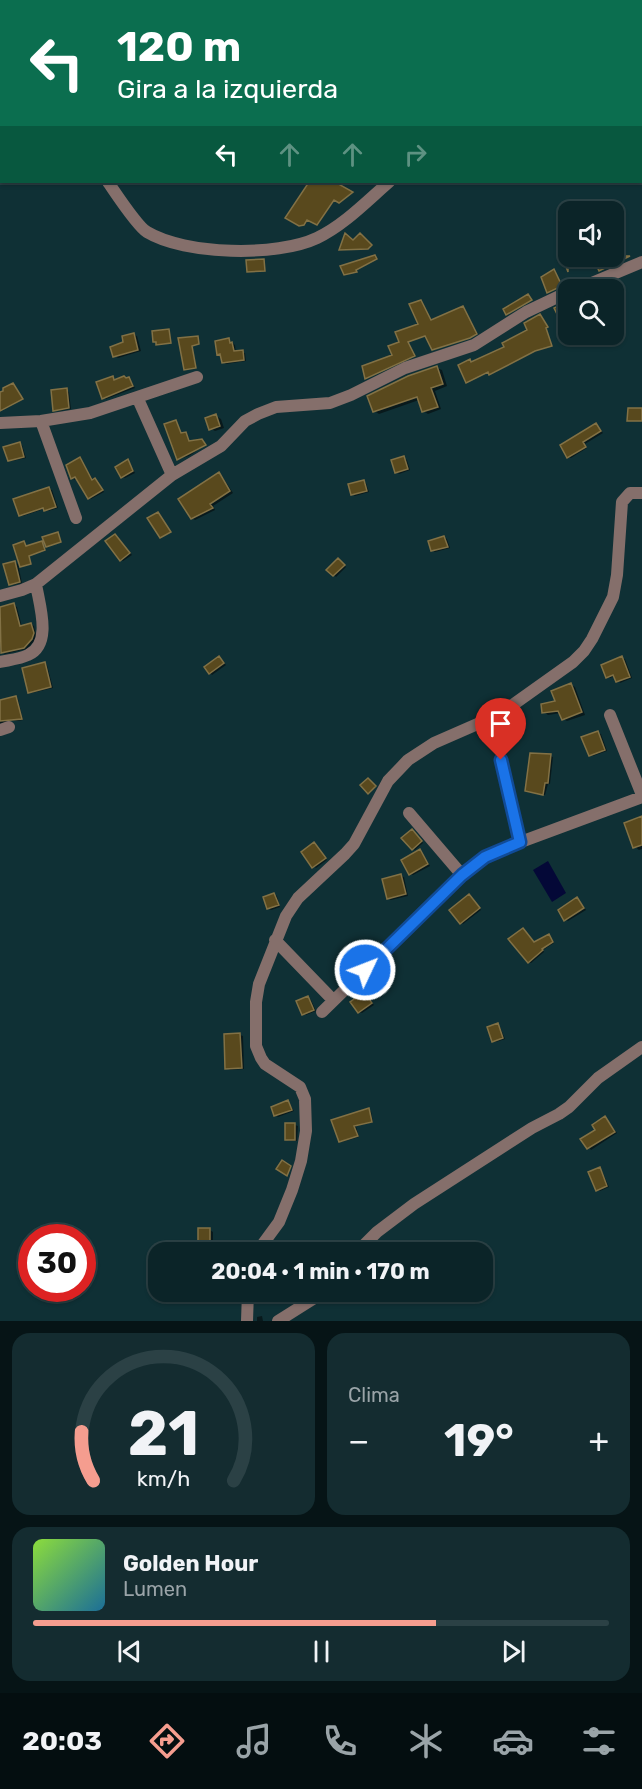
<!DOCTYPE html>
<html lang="es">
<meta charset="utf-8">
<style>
body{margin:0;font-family:Rubik,sans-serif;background:#142c30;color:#f1f3f6;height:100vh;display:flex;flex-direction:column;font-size:22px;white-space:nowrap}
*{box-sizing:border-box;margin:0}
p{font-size:20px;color:#9aa4a8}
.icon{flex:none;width:33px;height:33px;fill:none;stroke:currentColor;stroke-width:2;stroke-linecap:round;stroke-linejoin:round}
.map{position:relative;height:1321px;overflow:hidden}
.side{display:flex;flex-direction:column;gap:12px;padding:12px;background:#061416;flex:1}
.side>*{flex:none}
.guide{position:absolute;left:0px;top:0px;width:642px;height:183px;box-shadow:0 2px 4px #0004,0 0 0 2px #2b4145;background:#0b6e4f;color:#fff;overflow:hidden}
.fabs{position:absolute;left:558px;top:201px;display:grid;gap:12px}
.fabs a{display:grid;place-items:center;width:66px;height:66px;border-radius:12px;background:#0b2428;box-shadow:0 2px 4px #0004,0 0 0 2px #2b4145;font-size:30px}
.speed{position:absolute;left:18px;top:1224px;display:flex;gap:12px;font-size:30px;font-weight:700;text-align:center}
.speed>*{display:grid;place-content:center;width:78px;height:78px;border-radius:50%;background:#0b2428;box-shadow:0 2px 4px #0004,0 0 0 2px #2b4145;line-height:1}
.speed .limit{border:9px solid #d22;background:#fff;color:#111}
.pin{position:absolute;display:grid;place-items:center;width:51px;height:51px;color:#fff;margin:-62px -26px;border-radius:50% 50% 50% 0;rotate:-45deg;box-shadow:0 0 6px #0007}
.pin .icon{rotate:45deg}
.me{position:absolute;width:66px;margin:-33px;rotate:47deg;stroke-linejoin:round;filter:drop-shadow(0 0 4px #0008)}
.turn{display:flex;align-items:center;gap:21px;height:126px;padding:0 18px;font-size:27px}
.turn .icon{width:78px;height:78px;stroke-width:2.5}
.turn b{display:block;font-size:42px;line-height:51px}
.lanes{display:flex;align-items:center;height:57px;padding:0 18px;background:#0003;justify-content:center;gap:30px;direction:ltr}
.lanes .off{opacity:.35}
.big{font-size:45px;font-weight:700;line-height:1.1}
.side .widget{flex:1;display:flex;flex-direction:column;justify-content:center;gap:9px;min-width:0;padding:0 21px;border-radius:18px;background:#142c30}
.side .dial{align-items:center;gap:0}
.dial svg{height:156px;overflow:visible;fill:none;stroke:#2b4145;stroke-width:7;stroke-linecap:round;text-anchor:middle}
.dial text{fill:#f1f3f6;stroke:none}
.song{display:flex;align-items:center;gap:18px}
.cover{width:72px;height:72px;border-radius:9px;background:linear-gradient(135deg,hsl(90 70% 55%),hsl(200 70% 35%))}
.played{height:6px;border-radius:3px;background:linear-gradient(90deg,#f59d8f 70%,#2b4145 70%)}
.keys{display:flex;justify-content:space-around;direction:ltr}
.heat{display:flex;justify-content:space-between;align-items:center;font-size:33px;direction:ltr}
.side .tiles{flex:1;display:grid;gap:12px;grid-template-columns:1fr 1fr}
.widget:last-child{grid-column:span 2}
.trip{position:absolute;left:148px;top:1242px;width:345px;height:60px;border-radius:18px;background:#0b2428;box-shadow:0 2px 4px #0004,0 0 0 2px #2b4145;font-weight:700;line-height:60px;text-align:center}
.tab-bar{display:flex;height:96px;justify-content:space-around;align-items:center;background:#040e10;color:#9aa4a8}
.tab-bar .icon{width:42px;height:42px}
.tab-bar .selected{color:#f59d8f}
.tab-bar b{font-size:27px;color:#f1f3f6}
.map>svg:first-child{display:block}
.water{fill:#040837}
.shadow{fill:#0007}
.building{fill:#59491d;stroke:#827145;stroke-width:1.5}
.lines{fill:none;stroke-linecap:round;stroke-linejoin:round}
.street{stroke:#856f6b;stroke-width:12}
.route-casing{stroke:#114b97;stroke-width:15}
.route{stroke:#1a73e8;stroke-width:10}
</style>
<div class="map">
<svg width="642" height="1321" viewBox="0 0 642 1321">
<rect width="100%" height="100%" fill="#0f3035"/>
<path class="water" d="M548,861l18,32 -14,9 -19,-32z"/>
<path class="shadow" d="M266,0h18l-19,2z
M326,0h52l-52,2z
M434,0h31v2h-31z
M599,0h43v33h-2v-31z
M640,60h2l-2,35z
M303,182h29l20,11 -11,9 -6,-3 -17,26 -9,-6 -4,6 -4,1 -14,-8 20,-34z
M617,249l5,11 -22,10 14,-14v-5z
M615,284l2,4 -8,2 -1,-3z
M431,321l46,13 -43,16 -7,-14 -19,6 7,14 -48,22 27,-22 6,-13z
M134,335l3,1 4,15 -23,7 -3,-2z
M229,340l6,5 1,8h9l1,8 -20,3 -3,-2 -2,-7 -3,-1z
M437,368l5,2 5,16 -12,5 6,18 -13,5 -5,-3 -4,-11 -40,14 -5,-3z
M113,377l3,4 13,-2 6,9 -29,11 -2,-1z
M66,390l3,2 2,17 -13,2 -3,-1z
M216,416l5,3 3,9 -9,3 -5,-3z
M596,425l7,8 -18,11 2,4 -16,10 -3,-1z
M187,434l3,8 15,3 -16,11 -10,3 2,-24z
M20,444l2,1 4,13 -14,3 -3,-1z
M404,458l3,2 3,10 -11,4 -2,-2z
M80,459l14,22h4l6,11 -13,7 -14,-21 -2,2 -3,-2z
M128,461l7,12 -10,5 -3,-1z
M219,474l3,2 11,17 -20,13 2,4 -20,10 -3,-2z
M364,481l2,2 3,9 -14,4 -3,-2z
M49,489l3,1 6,18 -10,3 -4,-2 -21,7 -3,-1z
M115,535l17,20 -9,6 -2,-1z
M444,537l3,2 3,9 -15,4 -3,-2z
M341,561l5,6 -10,10 -2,-2z
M15,563l3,1 4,19 -9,2 -2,-1z
M14,605l3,2 5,20 9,-3 3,2 2,9 -1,5 -8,9 -22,5 -2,-2 -3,-10v-34z
M219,658l7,7 -14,10 -2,-2z
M622,658l3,1 7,19 -12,5 -5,-7 -5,2 -3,-1z
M45,663l2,2 6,23 -21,5 -3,-1z
M571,685l4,2 10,28 -18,6 -4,-2 -2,-6 -13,2 -4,-3 13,-9z
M16,697l2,2 5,21 -5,1 -8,-1 -10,4v-22z
M508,725l3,2 4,12 -13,5 -2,-1z
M598,733l3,1 6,17 -14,5 -3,-1z
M550,756l3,1 -3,27h-2l-3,11 -16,-3z
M642,817v32l-3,1 -4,-3z
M415,832l8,11 -8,7 -2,-1z
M314,844l13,16 -11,8 -3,-2z
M420,851l10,15 -17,9 -3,-1z
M401,876l3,1 4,19 -17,4 -3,-2z
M274,894l3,2 3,11 -9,3 -3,-2z
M472,898l9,12 -18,14 -2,-2z
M578,899l8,11 -18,11 -2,-1z
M523,929l12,15 14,-9 5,8 -11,7 1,2 -13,11 -2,-1z
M364,994l10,11 -12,8 -3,-1z
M308,998l3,2 5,11 -10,4 -3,-1z
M497,1025l3,2 5,12 -9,3 -3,-1z
M240,1035l3,1 1,33 -14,1 -3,-2z
M288,1102l6,9 -16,6 -3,-2z
M368,1110l3,1 2,11 -17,4 3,11 -17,5 -2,-1z
M605,1118l12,15 -26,17 -8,-10 14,-10z
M295,1125l3,1 -1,15h-8l-3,-2z
M600,1169l2,2 7,16 -9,4 -3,-1z
M210,1230l3,2v18h-11l-3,-1z
M262,1316l1,5h-6v-4z"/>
<path class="building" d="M309,182h26l18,10 -14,11 -5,-3 -17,25 -10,-5 -3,5 -5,1 -14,-8z
M345,233l8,7 7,-7 12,12 -4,4 -29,1z
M568,244v28l-9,-24z
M375,255l2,4 -21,11 1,2 -13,3 -4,-9z
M592,256h38l-31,15z
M264,259l1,12 -18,1 -1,-12z
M554,269l8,17 -15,7 -6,-16z
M528,294l4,6 -26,15 -3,-6z
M421,300l10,20 32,-14 14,28 -7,4 -38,12 -7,-14 -17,6 7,14 -50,23 -3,-13 30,-11 -4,-9 11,-4 -4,-10 23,-8 -9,-20z
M568,301v13l-9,4 -5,-10z
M540,314l8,13 -2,1 6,18 -17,5 -46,24 -1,-3 -22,11 -8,-18 12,-6 1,3 33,-15 -2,-4 25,-13 -3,-7z
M169,329l2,14 -15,2v-3h-3l-1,-11z
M134,333l4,17 -25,7 -3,-10 13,-5 -1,-6z
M198,336l1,8 -7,2 4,22 -12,2 -6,-32z
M229,338l1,5 2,-1 2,9 9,-1 1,10 -22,3 -2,-9 -3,1 -2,-14z
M437,366l6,18 -12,4 7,19 -16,5 -5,-15 -44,15 -6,-16 41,-20z
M113,376l1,4 10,-4 2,2 3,-1 4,9 -31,13 -6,-17z
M13,383l10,16 -23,12v-19l3,-1v-3z
M67,388l2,20 -16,3 -2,-21z
M628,408h14v13h-15z
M216,414l4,12 -11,4 -4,-12z
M176,420l5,13 5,-1 3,9 13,-2 4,6 -29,15 -13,-36z
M596,423l5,8 -18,11 3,5 -19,11 -7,-13z
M20,442l4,15 -16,4 -5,-14z
M404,456l4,13 -13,4 -4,-13z
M80,457l12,23 3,-2 8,12 -15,9 -13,-22 -4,2 -5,-14z
M128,459l5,12 -12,7 -6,-11z
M219,472l11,19 -20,13 3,4 -22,11 -13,-20z
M364,480l3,11 -16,4 -3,-11z
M49,487l7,20 -12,4 -1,-3 -24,8 -6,-17z
M158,512l13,20 -11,6 -13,-20z
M58,532l3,10 -15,5 -4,-10z
M115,534l15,19 -10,8 -15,-20z
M444,536l4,11 -17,4 -3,-10z
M24,541l2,5 16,-5 3,9 -16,6 2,8 -11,3 -7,-22z
M338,558l7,7 -12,11 -7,-6z
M15,561l5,21 -11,3 -6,-21z
M14,603l6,23 11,-3 3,10 -2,6 -8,9 -23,5 -1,-46z
M219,656l5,7 -15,11 -5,-7z
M622,656l8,21 -14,5 -3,-7 -7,3 -5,-13z
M45,662l6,25 -23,6 -6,-25z
M571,683l11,29 -20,8 -4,-9 -16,2 -1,-9 14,-3 -4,-10z
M16,696l6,23 -22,2v-21z
M508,724l6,14 -16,6 -5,-14z
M598,731l7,19 -16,6 -8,-19z
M530,753l21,1 -3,29h-3l-2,12 -18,-4z
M368,778l8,8 -8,8 -8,-9z
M642,816v29l-9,3 -9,-25z
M412,829l10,12 -10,9 -11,-12z
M314,842l12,16 -14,10 -11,-16z
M420,849l8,15 -19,11 -8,-15z
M401,874l5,20 -19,5 -5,-20z
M274,893l5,12 -12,4 -4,-12z
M469,894l11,14 -20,16 -11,-14z
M577,897l7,11 -20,13 -6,-11z
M523,928l11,14 15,-8 4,8 -11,7 1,1 -15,13 -20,-24z
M364,992l8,11 -14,10 -8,-11z
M308,996l6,14 -12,5 -6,-14z
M498,1023l5,15 -11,4 -5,-15z
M240,1033l2,35 -17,1 -1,-35z
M288,1100l4,10 -18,6 -3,-9z
M369,1108l3,14 -18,4 4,10 -19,6 -8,-22z
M605,1116l10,16 -28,17 -7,-10 15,-9 -3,-5z
M285,1123h10v17h-10z
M282,1160l9,6 -4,10 -11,-7z
M600,1167l7,19 -11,5 -8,-19z
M198,1228h12v22l-12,-1z"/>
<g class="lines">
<path class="street" d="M303,0l3,2
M316,2l1,-2
M388,2l1,-2
M640,45h2
M0,49h2
M108,182c7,10 29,44 39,50 38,23 130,25 170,6 27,-13 49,-36 72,-56
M575,290l67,-28
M138,399l34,76
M41,421l35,97
M0,423l41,-2 49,-8 107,-36
M0,596l22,-6 14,-6 136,-109 49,-29 24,-25 13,-7 18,-7 54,-4 21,-8 54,-27 69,-23 52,-33 42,-20
M0,662c9,-2 20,-3 28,-7 25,-11 11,-51 8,-71
M610,715l32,80
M0,730l9,-3
M501,760l19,82
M409,813l53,62
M275,940l58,60
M322,1012l140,-137 23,-18 22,-10 135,-50
M257,1252l22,-30 13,-32 9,-29 5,-30 -1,-32 -5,-12 -35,-23 -4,-6 -5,-12v-44l3,-18 27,-68 12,-18 47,-44 9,-10 34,-63 20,-21 26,-17 48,-21 32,-18 59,-42 11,-11 8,-12 21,-42 4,-22 5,-73 8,-9h12
M357,1252l20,-20 37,-28 118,-76 27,-14 10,-7 29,-29 44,-31
M247,1321l1,-29
M278,1321l35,-22 8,-7"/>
</g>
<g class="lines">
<defs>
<path id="route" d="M365,970l97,-95 23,-18 35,-15 -19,-82"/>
</defs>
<use href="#route" class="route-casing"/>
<use href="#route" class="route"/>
</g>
</svg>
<div class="fabs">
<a><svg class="icon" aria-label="sound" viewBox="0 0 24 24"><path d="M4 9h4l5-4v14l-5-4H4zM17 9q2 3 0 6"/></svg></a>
<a><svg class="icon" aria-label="search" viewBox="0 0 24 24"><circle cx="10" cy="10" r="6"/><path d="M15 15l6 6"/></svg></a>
</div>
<div class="speed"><div class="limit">30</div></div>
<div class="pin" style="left:501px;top:760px;background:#d93025"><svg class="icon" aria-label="arrive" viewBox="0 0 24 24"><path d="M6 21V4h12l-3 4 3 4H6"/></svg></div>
<svg class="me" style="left:365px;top:970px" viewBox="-20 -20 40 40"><circle r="17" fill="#1a73e8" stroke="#fff" stroke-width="3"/><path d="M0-11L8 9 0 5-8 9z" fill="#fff"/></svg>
<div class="trip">20:04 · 1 min · 170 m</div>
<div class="guide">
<div class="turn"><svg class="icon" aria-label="left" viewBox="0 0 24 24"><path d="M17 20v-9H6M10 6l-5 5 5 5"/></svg><div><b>120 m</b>Gira a la izquierda</div></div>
<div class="lanes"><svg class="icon" aria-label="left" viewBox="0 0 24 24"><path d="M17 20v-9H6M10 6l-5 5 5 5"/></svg><svg class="icon off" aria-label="ahead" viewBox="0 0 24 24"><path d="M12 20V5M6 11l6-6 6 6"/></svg><svg class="icon off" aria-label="ahead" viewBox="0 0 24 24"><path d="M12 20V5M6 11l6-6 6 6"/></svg><svg class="icon off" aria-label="right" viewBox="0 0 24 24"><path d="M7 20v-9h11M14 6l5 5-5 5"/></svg></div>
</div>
</div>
<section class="side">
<div class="tiles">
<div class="widget dial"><svg viewBox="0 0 100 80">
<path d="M14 69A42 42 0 1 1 86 69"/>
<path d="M14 69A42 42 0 0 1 8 44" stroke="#f59d8f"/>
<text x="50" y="56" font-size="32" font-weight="700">21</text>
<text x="50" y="72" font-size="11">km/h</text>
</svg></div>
<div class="widget"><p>Clima</p>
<div class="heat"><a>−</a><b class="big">19°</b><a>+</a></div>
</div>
<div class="widget">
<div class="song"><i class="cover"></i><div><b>Golden Hour</b><p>Lumen</p></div></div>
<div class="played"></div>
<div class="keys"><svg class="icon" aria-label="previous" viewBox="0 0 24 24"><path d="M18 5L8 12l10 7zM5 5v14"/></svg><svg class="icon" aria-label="pause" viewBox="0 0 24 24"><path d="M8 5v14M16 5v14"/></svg><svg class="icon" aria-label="next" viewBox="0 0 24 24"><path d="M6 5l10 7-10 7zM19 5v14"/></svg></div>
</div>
</div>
</section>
<nav class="tab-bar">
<b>20:03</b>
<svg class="icon selected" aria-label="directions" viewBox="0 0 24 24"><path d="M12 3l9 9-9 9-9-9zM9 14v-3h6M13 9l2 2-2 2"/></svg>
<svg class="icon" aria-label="music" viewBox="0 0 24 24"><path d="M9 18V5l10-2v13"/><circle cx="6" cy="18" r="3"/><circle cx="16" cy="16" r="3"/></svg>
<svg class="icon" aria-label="phone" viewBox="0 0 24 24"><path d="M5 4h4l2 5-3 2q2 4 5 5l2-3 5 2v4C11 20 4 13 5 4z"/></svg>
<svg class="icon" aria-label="climate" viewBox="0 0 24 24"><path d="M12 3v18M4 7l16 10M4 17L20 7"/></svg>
<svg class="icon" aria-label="car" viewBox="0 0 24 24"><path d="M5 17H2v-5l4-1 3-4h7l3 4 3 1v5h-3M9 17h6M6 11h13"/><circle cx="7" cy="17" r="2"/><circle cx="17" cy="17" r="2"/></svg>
<svg class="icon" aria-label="filters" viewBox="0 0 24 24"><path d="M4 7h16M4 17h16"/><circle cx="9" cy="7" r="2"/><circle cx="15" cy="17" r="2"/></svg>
</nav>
